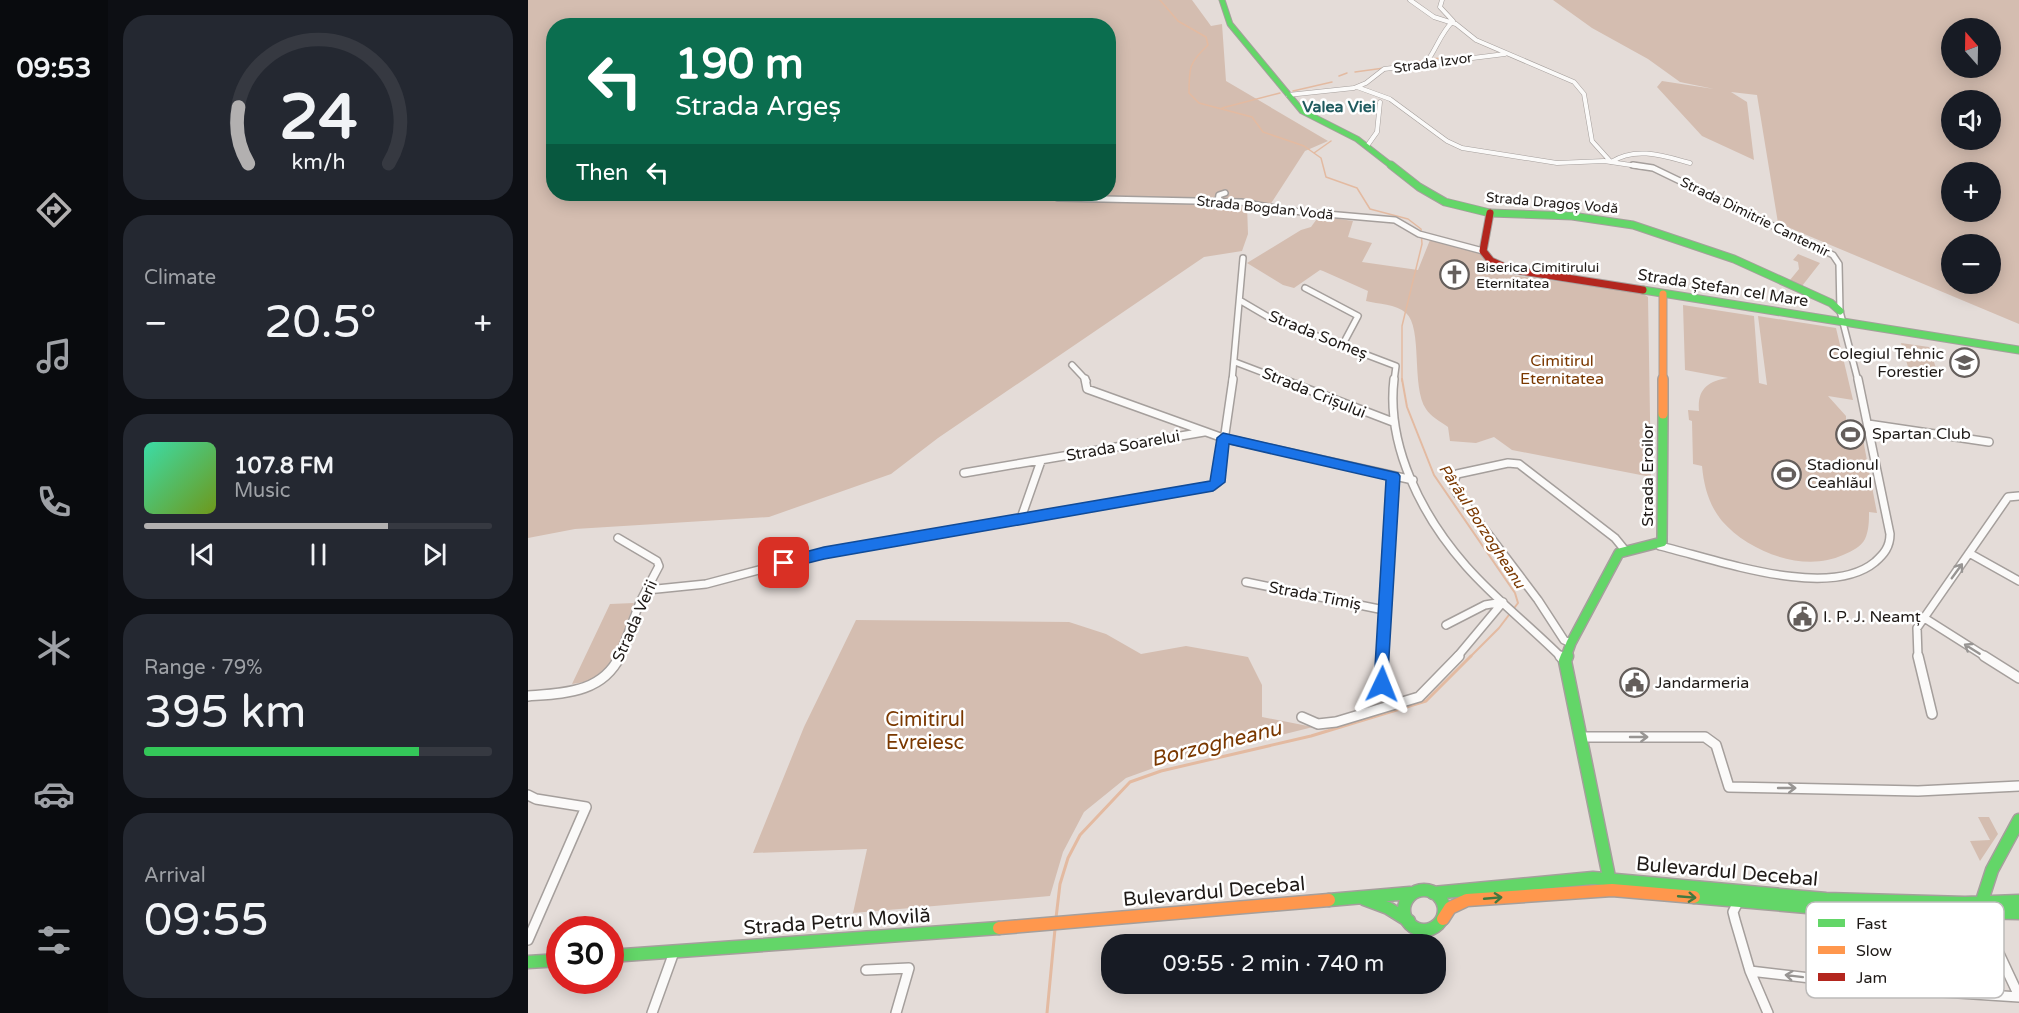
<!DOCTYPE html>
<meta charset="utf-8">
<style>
body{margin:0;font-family:"Varela Round",sans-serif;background:#242831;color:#f1f3f6;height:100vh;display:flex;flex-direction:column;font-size:22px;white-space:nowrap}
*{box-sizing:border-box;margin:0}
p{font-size:20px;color:#9ea1a6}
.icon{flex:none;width:33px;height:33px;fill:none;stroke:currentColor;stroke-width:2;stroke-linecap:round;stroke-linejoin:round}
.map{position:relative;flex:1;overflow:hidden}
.panel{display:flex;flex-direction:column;gap:15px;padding:15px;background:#0d0f14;width:420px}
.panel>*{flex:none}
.top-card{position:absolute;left:18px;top:18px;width:570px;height:183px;border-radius:24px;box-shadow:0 3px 15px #0003;background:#0b6e4f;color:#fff;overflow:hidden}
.needle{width:39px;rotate:340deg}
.fabs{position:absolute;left:1413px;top:18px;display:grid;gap:12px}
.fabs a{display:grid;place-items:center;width:60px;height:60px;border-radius:50%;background:#171b24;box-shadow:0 3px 15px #0003;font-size:30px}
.speed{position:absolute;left:18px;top:916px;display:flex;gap:12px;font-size:30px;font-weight:700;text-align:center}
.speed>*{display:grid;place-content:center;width:78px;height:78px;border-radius:50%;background:#171b24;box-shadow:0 3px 15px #0003;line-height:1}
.speed .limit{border:9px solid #d22;background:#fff;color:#111}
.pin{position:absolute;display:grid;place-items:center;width:51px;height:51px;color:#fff;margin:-26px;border-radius:12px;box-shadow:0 3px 9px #0006}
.me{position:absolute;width:66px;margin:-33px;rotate:2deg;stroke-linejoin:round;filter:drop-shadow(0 0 4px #0008)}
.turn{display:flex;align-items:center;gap:21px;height:126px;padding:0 30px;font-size:27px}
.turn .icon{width:78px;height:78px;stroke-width:2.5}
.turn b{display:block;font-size:42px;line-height:51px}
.then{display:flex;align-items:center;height:57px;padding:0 30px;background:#0003;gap:12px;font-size:22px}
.big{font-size:45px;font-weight:600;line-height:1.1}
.panel .tile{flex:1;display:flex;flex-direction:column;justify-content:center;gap:9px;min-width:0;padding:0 21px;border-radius:24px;background:#242831}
.panel .dial{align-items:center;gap:0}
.dial svg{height:156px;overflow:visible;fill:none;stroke:#363941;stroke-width:7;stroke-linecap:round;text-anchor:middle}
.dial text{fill:#f1f3f6;stroke:none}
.song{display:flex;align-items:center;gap:18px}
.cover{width:72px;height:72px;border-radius:9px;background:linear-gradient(135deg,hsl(160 70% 55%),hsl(80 70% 35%))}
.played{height:6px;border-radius:3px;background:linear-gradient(90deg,#b2b0b0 70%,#363941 70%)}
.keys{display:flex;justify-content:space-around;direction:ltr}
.heat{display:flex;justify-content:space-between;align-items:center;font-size:33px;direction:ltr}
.charge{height:9px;border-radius:4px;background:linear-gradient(90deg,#34c759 79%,#363941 0)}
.trip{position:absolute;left:573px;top:934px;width:345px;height:60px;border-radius:24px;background:#171b24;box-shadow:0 3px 15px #0003;font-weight:600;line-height:60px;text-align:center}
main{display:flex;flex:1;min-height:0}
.dock{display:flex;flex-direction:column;width:108px;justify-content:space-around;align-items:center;background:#090b0e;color:#9ea1a6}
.dock .icon{width:42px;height:42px}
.dock .current{color:#b2b0b0}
.dock b{font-size:27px;color:#f1f3f6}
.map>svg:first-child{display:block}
.green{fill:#d4bdb0;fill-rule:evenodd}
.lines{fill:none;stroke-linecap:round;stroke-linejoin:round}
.stream-far2{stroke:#e3baa1;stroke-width:1.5}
.stream-far1{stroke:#e3baa1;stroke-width:2}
.stream{stroke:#e3baa1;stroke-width:3}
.street-far3-casing{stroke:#a59f9c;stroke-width:5}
.street-far2-casing{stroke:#a59f9c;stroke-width:8}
.street-far1-casing{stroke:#a59f9c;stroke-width:10}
.street-casing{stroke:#a59f9c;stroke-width:12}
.fast-far3-casing{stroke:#a59f9c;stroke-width:7}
.fast-far2-casing{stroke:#a59f9c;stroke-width:9}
.fast-far1-casing{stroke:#a59f9c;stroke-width:12}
.fast-casing{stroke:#a59f9c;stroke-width:15}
.slow-far2-casing{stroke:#a59f9c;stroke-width:9}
.slow-far1-casing{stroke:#a59f9c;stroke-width:12}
.slow-casing{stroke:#a59f9c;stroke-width:15}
.jam-casing{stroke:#a59f9c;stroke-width:9}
.street-far3{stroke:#fbfaf9;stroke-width:4}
.street-far2{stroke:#fbfaf9;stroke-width:5}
.street-far1{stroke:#fbfaf9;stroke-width:7}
.street{stroke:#fbfaf9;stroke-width:9}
.fast-far3{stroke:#63d668;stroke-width:5}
.fast-far2{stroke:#63d668;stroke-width:7}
.fast-far1{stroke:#63d668;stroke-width:9}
.fast{stroke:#63d668;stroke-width:12}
.slow-far2{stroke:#ff974d;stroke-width:7}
.slow-far1{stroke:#ff974d;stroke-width:9}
.slow{stroke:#ff974d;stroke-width:12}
.jam{stroke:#b3261e;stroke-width:7}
.oneway{stroke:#989593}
.oneway2{stroke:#417840}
.route{fill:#1a73e8;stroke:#114b97;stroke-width:1.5}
.labels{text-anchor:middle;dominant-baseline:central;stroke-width:5;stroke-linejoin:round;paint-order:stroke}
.far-street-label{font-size:14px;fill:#1f1a17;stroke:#fff}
.far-poi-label{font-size:14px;fill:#1f1a17;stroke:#fff;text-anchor:start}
.far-water-label{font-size:15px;font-style:italic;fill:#7a3800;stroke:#fff}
.far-quarter-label{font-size:16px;font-weight:bold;fill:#205b5f;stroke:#fff}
.street-label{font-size:16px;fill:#1f1a17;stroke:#fff}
.poi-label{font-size:16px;fill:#1f1a17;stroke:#fff;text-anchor:start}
.park-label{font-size:16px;fill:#7a3800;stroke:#fff}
.near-park-label{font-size:20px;fill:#7a3800;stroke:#fff}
.near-street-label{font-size:20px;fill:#1f1a17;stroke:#fff}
.near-water-label{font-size:21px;font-style:italic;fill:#7a3800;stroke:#fff}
.key{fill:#fff;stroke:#bcbab9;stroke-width:1.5}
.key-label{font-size:16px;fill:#1f1a17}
</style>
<main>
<nav class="dock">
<b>09:53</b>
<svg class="icon current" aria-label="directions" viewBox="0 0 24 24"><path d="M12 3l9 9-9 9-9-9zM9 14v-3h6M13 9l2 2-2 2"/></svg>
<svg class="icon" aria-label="music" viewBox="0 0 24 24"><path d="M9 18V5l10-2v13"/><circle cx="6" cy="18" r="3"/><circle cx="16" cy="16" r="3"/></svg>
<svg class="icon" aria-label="phone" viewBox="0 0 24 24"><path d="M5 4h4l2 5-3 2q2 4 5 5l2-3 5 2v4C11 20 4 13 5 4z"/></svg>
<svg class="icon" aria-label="climate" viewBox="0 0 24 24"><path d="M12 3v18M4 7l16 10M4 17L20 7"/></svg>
<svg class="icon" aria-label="car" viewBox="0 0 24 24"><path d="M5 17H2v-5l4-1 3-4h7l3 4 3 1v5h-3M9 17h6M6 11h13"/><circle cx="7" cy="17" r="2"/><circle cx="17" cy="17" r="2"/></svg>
<svg class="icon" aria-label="filters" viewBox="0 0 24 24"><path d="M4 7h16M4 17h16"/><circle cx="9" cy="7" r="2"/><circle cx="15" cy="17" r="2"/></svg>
</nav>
<section class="panel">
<div class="tile dial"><svg viewBox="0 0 100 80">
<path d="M14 69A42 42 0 1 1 86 69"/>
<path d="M14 69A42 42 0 0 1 9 40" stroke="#b2b0b0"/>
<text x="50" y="56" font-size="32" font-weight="700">24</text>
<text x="50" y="72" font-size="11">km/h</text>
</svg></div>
<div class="tile"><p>Climate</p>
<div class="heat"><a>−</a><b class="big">20.5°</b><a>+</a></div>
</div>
<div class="tile">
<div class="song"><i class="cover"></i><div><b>107.8 FM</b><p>Music</p></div></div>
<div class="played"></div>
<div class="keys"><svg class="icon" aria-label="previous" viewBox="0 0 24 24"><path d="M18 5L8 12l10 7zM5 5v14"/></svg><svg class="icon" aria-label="pause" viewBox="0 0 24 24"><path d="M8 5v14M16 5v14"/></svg><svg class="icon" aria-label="next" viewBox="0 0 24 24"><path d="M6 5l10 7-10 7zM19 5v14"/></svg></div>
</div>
<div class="tile"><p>Range · 79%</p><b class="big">395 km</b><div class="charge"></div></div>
<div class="tile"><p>Arrival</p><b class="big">09:55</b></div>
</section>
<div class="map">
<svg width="1491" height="1013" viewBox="0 0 1491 1013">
<rect width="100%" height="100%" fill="#e4dcd8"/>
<path class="green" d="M0,0h664l19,26 11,-2 4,57 102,60 -23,10 -37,57 -21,-3 1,29 -6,17 -38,6 -266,181 -47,36 -122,43 -194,12 -47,9zM26,26h554v168h-554z
M1025,0h466v324l-241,-101 -21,-128 -26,-3 16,10 7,58 -52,-24 -45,-49 5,-6 52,8 -34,-7 -32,-23 -56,-31zM1424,28h38v40h-38zM1424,100h38v40h-38zM1424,172h38v40h-38zM1424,244h38v40h-38z
M791,216l34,5 -5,16 24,6 -10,19 56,8 12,-30 50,12 5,4 -2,15 159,22 6,4 3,180 -139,-27 -18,-13 -18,6 -26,-2 -2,-14c-7,-5 -18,-11 -22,-18 -15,-22 -3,-81 -20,-96 -10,-9 -28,-9 -40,-12l2,-10 -45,-20 -3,-1 -26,18 -11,-3 -36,-22 54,-33 10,-3z
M1270,254l22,9 -18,23 -12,-6 9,-11 -1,-7 -5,-2z
M1155,305l71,11 5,67 8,2 -9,-69 78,12 17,72 -25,-4 18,20v4l7,12 9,2 15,79 -8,-1c0,9 0,18 -4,27 -4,8 -13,12 -22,16 -39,18 -94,-3 -121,-34 -13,-16 -18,-34 -20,-55l-9,-2 -1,-43 -3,-1 -1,-10 11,1c-2,-22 9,-30 29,-33l-43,-8z
M1373,343l28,4 8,24 -29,-4z
M106,603l-22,64 -21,14 -19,3 38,-80z
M328,620l213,2 37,12 35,20 45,-8 62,11 14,28v32l51,10 -151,38 -36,13 -42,34 -21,40 -13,44 -197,17 14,-64 -114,4 51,-126z
M1450,817h11l9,17 -18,27 -10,-20 20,-1z"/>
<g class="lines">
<path class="stream-far2" d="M632,0l18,21 28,16 2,8c-19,18 -19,22 -19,48l10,10 53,14 11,15 41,14 17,12 5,19 31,11 13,21 38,10 13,10 1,15 -20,82v55
M902,59l38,-3
M870,65l27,-5
M827,72l29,-4
M811,76l8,-3
M765,91l39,-9
M694,108l58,-15
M786,153l17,-12"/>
<path class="stream-far1" d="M874,379l5,28 27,68 81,118 3,10 -19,25 -29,29"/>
<path class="stream" d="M528,918l4,-34 8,-26 12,-23 50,-53 31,-11 150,-35 115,-35 45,-45
M519,1013l8,-84"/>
<defs>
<path id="street-far3" d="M882,0l24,17 22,7 20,16 98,42 10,12 8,47 19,21
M898,63c11,-15 14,-29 27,-42l-13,-14 2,-7
M829,87l33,12 57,42 15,7 95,15 47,-2 40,6
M760,95l66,-7 12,-5 18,-14 121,-15
M839,146l10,-14 3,-30
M1083,162c25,-16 53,-6 79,1"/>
<path id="street-far2" d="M1105,165l20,3 180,87 6,9 1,47 18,70
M530,198l183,4 51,9 103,9 24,14 64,17
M690,201l1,-6 6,-2
M777,288l53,28 -16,30
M713,301l29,17 126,48 -2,15
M707,362l50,19
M544,365l15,16
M704,381l11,-123"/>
<path id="street-far1" d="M557,379l2,10 136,49 190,42
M753,379l112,43
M866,379c-8,67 28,137 72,187 29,33 64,60 95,91
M1340,424l121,18
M436,473l240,-41
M493,518l20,-57
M90,538l39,23 2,5 -19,36 -21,55
M1132,546c55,13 168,55 215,16 9,-8 15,-15 15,-28l-32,-155
M1441,553l50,28
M718,582l138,28
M119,590l59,-6 117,-31 390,-67 5,-4 15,-103
M1398,619l60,38
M918,625l39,-20 18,-3
M1043,643l-7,-3 -26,-40 -81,-107 -4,-9 4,-10 51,-11 11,1 96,74 9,11
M855,657l10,-181
M929,657l46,-55
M1390,657l-1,-29 91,-131 11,-1"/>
<path id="street" d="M1032,656l5,5
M1390,656l14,58
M1456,656l35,22
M854,684l1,-28
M0,696c37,-3 74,-3 92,-40
M774,717l16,7 18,-2 83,-25 40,-41
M1052,737h125l11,8 13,42 189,4 101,-5
M0,795l8,4 50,8 -58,133
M1210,902l-5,10 2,8 15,51 18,42
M1452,913l39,83
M338,970l43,-2 -13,45
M1222,971l163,19 106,7
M124,1013l22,-61"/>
<path id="fast-far3" d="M694,0l8,24 72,87 55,28 36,28"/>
<path id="fast-far2" d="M863,165l28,22 26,15 45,11 82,3 61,9 101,34 97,44 9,8
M1115,290l376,60"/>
<path id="fast-far1" d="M1038,657l5,-14 48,-90 43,-11 1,-128"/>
<path id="fast" d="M1039,656l-2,5 45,221
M876 910a20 20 0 1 1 40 0a20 20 0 1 1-40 0Z
M905,893l160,-15 233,21 139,4 54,-2
M1166,897l136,12 189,4
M836,899l24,9 21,13
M801,900l81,-7
M1452,907l12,-37 27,-50
M82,956l389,-28
M0,962l32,-2"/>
<path id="slow-far2" d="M1135,294v87"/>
<path id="slow-far1" d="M1135,379v35"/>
<path id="slow" d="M915,919l7,-11 17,-8 145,-10 82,7
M471,928l330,-28"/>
<path id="jam" d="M962,213l-7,38 8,10 18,8 134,21"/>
</defs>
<use href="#street-far3" class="street-far3-casing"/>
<use href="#street-far2" class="street-far2-casing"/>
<use href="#street-far1" class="street-far1-casing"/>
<use href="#street" class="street-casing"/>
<use href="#fast-far3" class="fast-far3-casing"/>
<use href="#fast-far2" class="fast-far2-casing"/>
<use href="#fast-far1" class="fast-far1-casing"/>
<use href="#fast" class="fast-casing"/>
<use href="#slow-far2" class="slow-far2-casing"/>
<use href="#slow-far1" class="slow-far1-casing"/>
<use href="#slow" class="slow-casing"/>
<use href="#jam" class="jam-casing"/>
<use href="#street-far3" class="street-far3"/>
<use href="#street-far2" class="street-far2"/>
<use href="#street-far1" class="street-far1"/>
<use href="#street" class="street"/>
<use href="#fast-far3" class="fast-far3"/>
<use href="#fast-far2" class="fast-far2"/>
<use href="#fast-far1" class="fast-far1"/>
<use href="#fast" class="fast"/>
<use href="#slow-far2" class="slow-far2"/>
<use href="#slow-far1" class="slow-far1"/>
<use href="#slow" class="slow"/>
<use href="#jam" class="jam"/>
</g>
<defs><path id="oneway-shaft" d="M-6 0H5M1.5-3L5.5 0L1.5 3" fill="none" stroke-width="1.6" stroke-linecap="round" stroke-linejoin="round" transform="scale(1.5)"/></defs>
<g class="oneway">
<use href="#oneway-shaft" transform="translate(1429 571) rotate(-54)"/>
<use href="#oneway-shaft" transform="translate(1444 649) rotate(-148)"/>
<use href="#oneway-shaft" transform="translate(1111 737)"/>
<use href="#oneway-shaft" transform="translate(1259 788)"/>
<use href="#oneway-shaft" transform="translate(1266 976) rotate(-173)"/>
</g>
<g class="oneway2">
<use href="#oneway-shaft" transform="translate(1159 897) rotate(5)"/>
<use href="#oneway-shaft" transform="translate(965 898) rotate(-5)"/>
</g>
<path class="route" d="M695,433l175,40 2,3 -13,213 -5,2 -6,-2 -2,-5 12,-204 -157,-36 -4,38 -12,9 -389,68 -40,10 -7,-6 2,-4 45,-12 386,-66 7,-43z"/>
<defs>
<symbol id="church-ring" viewBox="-11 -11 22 22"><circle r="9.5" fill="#fff" stroke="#645e5b" stroke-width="1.5"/><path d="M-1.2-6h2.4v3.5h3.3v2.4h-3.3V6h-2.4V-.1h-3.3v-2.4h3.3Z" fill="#645e5b"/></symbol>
<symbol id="school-ring" viewBox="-11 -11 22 22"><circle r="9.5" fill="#fff" stroke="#645e5b" stroke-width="1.5"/><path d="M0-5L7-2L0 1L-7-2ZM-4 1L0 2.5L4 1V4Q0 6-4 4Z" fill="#645e5b"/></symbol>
<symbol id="stadium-ring" viewBox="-11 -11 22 22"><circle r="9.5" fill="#fff" stroke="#645e5b" stroke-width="1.5"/><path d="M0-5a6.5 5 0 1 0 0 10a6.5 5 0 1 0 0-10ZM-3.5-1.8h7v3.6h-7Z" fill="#645e5b"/></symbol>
<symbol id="civic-ring" viewBox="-11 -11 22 22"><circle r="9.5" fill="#fff" stroke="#645e5b" stroke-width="1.5"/><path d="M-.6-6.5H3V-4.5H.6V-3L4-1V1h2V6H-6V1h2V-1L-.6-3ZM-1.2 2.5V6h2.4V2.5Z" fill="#645e5b"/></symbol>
</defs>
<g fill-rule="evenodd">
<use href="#church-ring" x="910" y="258" width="33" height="33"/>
<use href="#school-ring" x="1420" y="346" width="33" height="33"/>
<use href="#stadium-ring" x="1306" y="418" width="33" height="33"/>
<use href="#stadium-ring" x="1242" y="458" width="33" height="33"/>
<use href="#civic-ring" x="1258" y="600" width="33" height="33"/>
<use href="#civic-ring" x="1090" y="666" width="33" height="33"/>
</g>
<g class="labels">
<g class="far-street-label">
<text transform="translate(905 63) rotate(-8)">Strada Izvor</text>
<text transform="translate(1024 203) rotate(5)">Strada Dragoș Vodă</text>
<text transform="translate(737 208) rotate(6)">Strada Bogdan Vodă</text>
<text transform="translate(1227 217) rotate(26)">Strada Dimitrie Cantemir</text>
</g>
<g class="far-poi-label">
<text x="948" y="267">Biserica Cimitirului<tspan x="948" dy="16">Eternitatea</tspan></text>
</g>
<g class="far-water-label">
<text transform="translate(954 526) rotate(57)">Pârâul Borzogheanu</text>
</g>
<g class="far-quarter-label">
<text x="811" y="107">Valea Viei</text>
</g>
<g class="street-label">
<text transform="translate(1195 288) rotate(9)">Strada Ștefan cel Mare</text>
<text transform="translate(790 335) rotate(22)">Strada Someș</text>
<text transform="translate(786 393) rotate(22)">Strada Crișului</text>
<text transform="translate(595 446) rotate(-10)">Strada Soarelui</text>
<text transform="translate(1120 475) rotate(-90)">Strada Eroilor</text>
<text transform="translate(787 596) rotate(11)">Strada Timiș</text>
<text transform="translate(107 621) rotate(-66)">Strada Verii</text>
</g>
<g class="poi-label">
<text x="1416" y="354" text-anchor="end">Colegiul Tehnic<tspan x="1416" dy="18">Forestier</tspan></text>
<text x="1344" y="434">Spartan Club</text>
<text x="1279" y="465">Stadionul<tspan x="1279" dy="18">Ceahlăul</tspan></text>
<text x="1295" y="617">I. P. J. Neamț</text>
<text x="1127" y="683">Jandarmeria</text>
</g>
<g class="park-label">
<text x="1034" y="361">Cimitirul<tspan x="1034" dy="18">Eternitatea</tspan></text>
</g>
<g class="near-park-label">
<text x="397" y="720">Cimitirul<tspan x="397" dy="23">Evreiesc</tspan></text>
</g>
<g class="near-street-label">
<text transform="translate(1199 872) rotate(5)">Bulevardul Decebal</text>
<text transform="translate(686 892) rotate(-5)">Bulevardul Decebal</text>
<text transform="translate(309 922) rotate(-4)">Strada Petru Movilă</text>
</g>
<g class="near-water-label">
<text transform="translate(688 744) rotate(-14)">Borzogheanu</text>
</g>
</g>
<rect x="1278" y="902" width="198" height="96" rx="9" class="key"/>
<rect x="1290" y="919" width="27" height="8" fill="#63d668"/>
<rect x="1290" y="946" width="27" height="8" fill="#ff974d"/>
<rect x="1290" y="973" width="27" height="8" fill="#b3261e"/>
<g class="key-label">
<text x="1328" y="929">Fast</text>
<text x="1328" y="956">Slow</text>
<text x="1328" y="983">Jam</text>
</g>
</svg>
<div class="fabs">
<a><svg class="needle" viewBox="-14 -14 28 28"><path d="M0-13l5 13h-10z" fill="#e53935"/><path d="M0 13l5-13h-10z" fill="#9ea1a6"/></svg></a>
<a><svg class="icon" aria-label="sound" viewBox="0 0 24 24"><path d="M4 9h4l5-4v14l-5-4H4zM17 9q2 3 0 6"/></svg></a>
<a>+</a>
<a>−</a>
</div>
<div class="speed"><div class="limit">30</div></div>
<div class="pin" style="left:256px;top:563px;background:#d93025"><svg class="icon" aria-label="arrive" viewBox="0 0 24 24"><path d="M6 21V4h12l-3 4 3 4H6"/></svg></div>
<svg class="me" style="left:854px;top:684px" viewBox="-20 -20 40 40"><path d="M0-17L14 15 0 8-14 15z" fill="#1a73e8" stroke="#fff" stroke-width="4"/></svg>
<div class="trip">09:55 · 2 min · 740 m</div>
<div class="top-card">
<div class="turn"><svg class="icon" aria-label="left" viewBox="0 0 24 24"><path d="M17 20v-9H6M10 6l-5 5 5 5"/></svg><div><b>190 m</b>Strada Argeș</div></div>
<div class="then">Then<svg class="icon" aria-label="left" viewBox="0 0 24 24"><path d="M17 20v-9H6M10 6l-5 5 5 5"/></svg></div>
</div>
</div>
</main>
